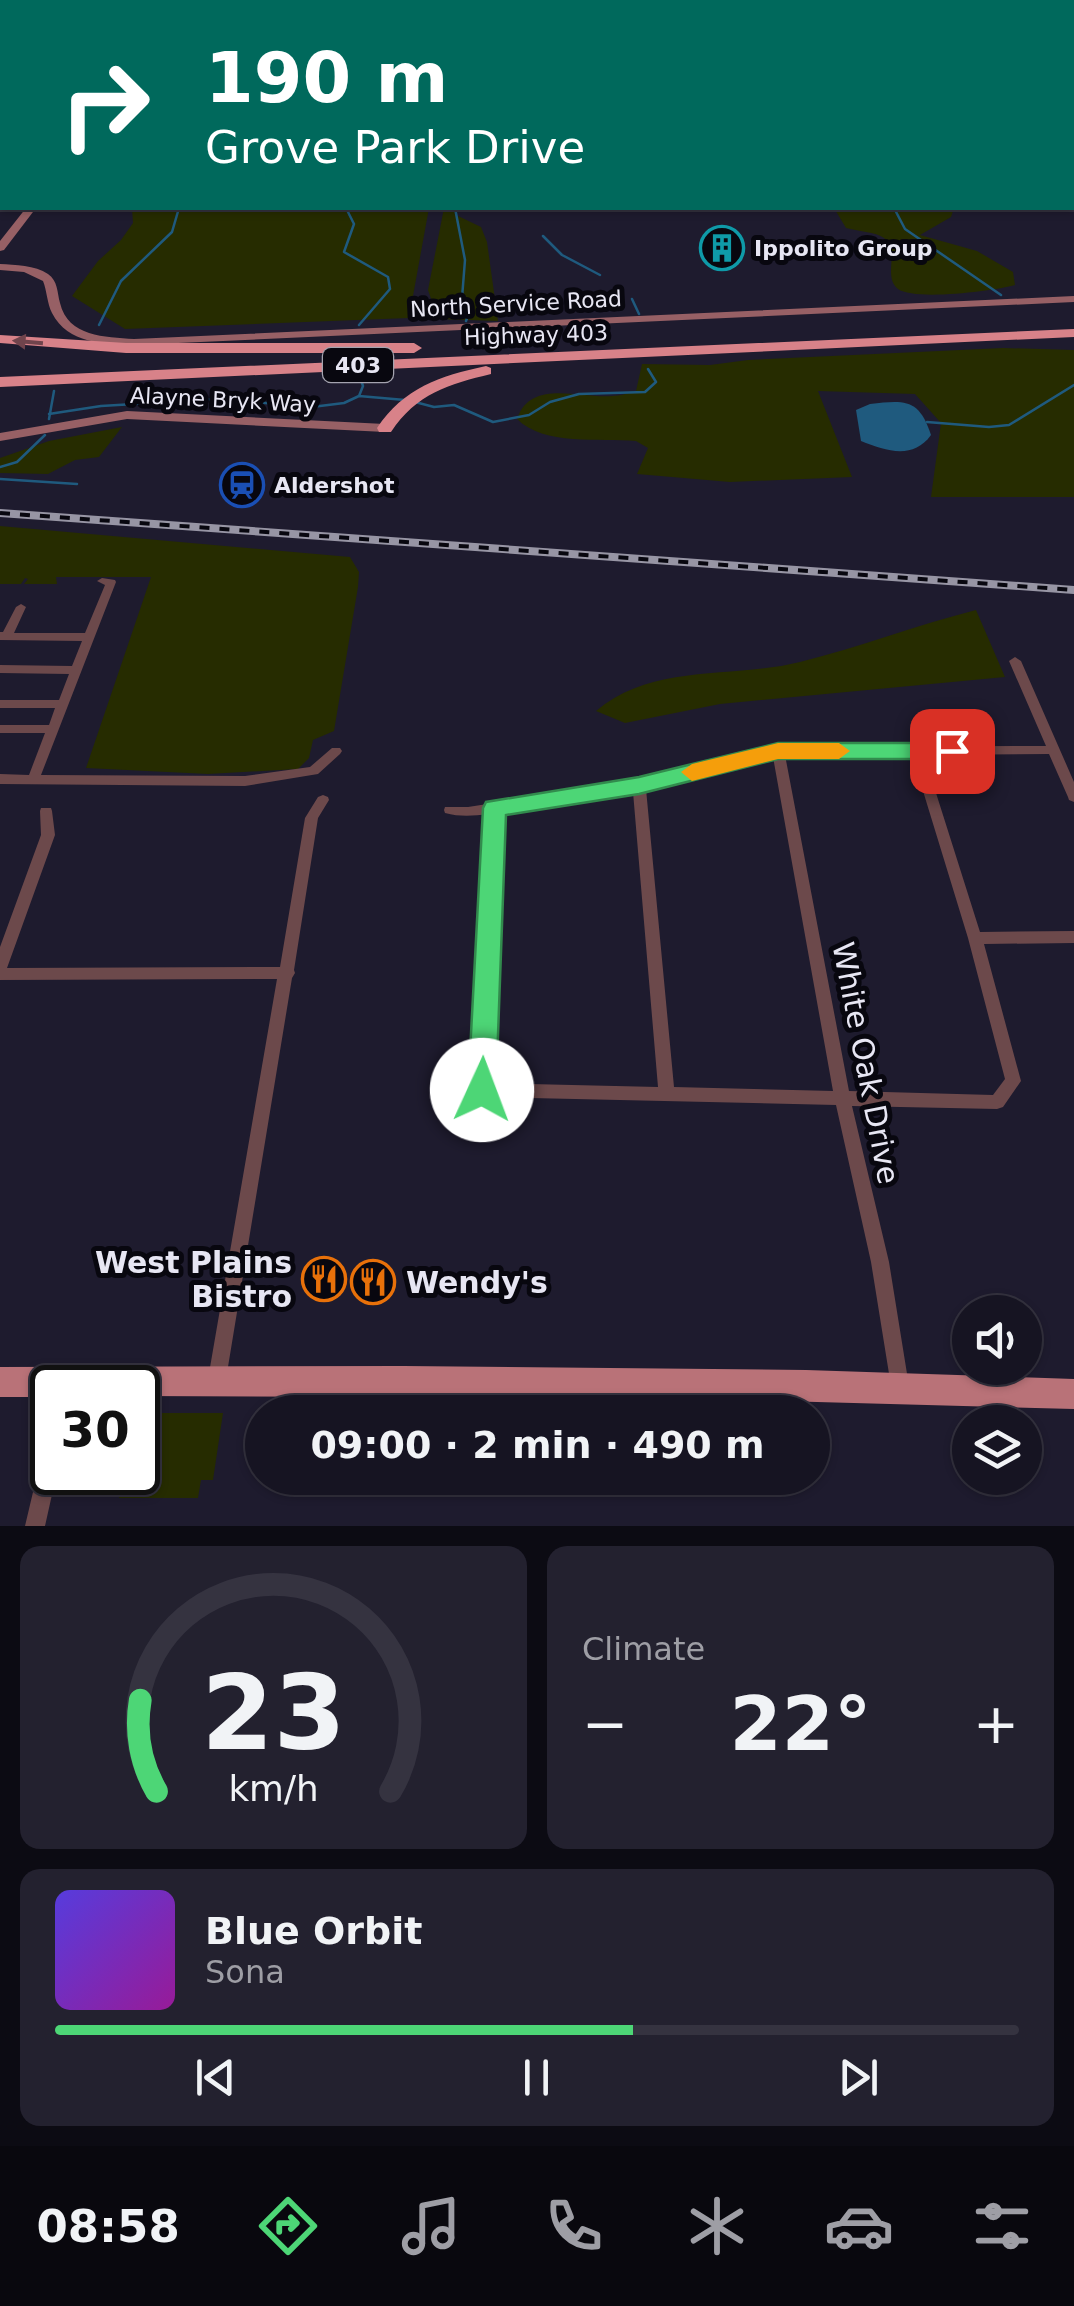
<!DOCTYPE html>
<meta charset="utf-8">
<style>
body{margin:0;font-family:"DejaVu Sans",sans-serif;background:#23212f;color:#f1f3f6;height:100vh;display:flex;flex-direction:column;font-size:38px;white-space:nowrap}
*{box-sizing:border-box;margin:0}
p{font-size:32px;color:#9e9ea5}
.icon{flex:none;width:55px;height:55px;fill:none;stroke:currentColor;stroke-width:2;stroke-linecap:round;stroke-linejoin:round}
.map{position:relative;height:1526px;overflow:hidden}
.panel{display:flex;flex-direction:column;gap:20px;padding:20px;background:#0c0b13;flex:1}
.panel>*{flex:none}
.top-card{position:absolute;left:0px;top:0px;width:1075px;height:210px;box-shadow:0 2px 8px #0004,0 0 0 2px #353340;background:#00695c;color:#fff;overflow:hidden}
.buttons{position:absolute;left:952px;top:1295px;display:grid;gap:20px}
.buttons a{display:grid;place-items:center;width:90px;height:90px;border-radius:50%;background:#161422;box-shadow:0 2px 8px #0004,0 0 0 2px #353340;font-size:50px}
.speed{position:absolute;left:30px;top:1365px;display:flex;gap:20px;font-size:50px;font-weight:700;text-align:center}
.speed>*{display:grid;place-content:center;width:130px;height:130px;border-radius:50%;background:#161422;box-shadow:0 2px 8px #0004,0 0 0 2px #353340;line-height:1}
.speed .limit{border:5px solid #111;border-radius:15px;background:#fff;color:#111}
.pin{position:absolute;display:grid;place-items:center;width:85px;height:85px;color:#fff;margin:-42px;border-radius:20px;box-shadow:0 5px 15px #0006}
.me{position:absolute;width:110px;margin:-55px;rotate:2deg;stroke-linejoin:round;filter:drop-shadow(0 0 8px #0008)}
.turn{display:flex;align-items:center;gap:35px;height:210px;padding:0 40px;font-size:45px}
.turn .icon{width:130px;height:130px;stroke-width:2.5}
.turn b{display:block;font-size:70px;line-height:85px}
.big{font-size:75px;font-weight:700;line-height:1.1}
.panel .tile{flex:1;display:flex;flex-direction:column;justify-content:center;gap:15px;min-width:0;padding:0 35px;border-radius:20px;background:#23212f}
.panel .dial{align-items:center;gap:0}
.dial svg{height:260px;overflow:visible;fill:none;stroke:#353340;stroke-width:7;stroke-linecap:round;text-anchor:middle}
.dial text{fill:#f1f3f6;stroke:none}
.song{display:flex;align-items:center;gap:30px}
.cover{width:120px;height:120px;border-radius:15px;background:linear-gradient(135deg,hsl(250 70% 55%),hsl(300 70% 35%))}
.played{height:10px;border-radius:5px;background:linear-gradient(90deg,#4dd676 60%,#353340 60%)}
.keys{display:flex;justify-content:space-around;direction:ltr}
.heat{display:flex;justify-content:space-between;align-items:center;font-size:55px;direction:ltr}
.panel .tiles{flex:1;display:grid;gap:20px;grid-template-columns:1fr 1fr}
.tile:last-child{grid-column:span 2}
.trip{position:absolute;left:245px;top:1395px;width:585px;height:100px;border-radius:50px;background:#161422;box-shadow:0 2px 8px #0004,0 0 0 2px #353340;font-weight:700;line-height:100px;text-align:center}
.dock{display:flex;height:160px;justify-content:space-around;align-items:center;background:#09080e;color:#9e9ea5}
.dock .icon{width:70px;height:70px}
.dock .active{color:#4dd676}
.dock b{font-size:45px;color:#f1f3f6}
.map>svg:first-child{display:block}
.green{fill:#262c00}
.water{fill:#1f5a7e}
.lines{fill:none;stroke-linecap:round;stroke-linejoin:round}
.stream{stroke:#1f5a7e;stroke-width:2.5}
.street{fill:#6c494b;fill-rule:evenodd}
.secondary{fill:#976065;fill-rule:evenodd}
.primary{fill:#b97278;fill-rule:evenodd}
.highway{fill:#d88289;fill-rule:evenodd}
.rail-casing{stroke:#9795a4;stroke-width:8}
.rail{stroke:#08070f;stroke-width:4;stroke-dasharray:10;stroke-linecap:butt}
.oneway{fill:#70444c}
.route{fill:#4dd676;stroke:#328b4d;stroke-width:2.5}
.slow{fill:#f59e0b}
.labels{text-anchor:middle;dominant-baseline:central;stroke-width:10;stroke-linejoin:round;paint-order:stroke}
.far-poi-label{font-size:22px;font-weight:bold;fill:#e7e6f3;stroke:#08070f;text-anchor:start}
.far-street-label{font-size:22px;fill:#e7e6f3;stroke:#08070f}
.shield{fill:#08070f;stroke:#a4a3af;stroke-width:2.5}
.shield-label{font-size:22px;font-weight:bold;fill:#e7e6f3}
.near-street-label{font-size:30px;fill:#e7e6f3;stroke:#08070f}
.near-poi-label{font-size:30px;font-weight:bold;fill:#e7e6f3;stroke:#08070f;text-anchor:end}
</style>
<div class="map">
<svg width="1074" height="1526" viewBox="0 0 1074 1526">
<rect width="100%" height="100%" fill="#1e1b2e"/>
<path class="green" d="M132,208h297l-20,110 -284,11 -53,-33 26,-35 23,-21 12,-17z
M444,208h22l-12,6 27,13 6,15 11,79 -60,-2 -10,-29z
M834,208h120l-3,9 -31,18 57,16 36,21 2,13c-20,6 -101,16 -117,4 -16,-12 3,-40 -14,-51 -8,-6 -27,-7 -38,-10z
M1003,348l71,2v147h-143l10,-74 -26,-29 -97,-3 34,86 -122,5 -93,-8 11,-26 -12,-7c-37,-3 -92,5 -119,-22 14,-41 63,-20 95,-23 8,0 17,-3 24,-5l6,-27 68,1 38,-5z
M122,427l-23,30 -24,3 -27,14 -48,-1v-15l49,-17z
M0,526l350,31 9,15 -1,15 -24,144 -21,9 -4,18 -11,11 -90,5 -122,-6 65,-191h-95l1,7h-33l4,-5 -3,-1 -4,6h-21z
M976,610l29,67 -285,27 -95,19 -29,-12c57,-48 136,-32 204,-49 60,-15 117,-37 176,-52z
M138,1413h85l-10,67h-12l-3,18h-79l5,-25 14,-1z"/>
<path class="water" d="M870,404c36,-4 49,-5 61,31 -18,25 -45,16 -70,6l-5,-31z"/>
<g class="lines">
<path class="stream" d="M524,0l5,2
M0,97v11
M346,208l8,16 -10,28 44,25 2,12 -31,36
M455,208l10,52 -3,38 7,15 -3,8
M894,208l11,21 96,66
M543,236l19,19 38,20
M632,299l7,15
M99,325l22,-44 51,-49 7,-24
M359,396l4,-10 -3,-9
M415,402l19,5 20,-2 39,17 36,-7 21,-13 29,-8 66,-2 11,-10 -8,-13
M49,414l52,-8 118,-7 93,8 32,-4 15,-7 46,4
M49,419l5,-28
M927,422l62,5 20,-2 65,-40
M0,467l17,-5 28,-27
M0,479l77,5"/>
<path class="street" d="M0,54h2v4h-2z
M0,194h2v4h-2z
M102,578l13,2 1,2 -75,193 204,1 65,-9 22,-19h8l2,3 -2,3 -22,20 -73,12 -245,-2v-10l29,1 16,-42h-45v-8h49l6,-17h-55v-8h59l10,-26 -69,-1v-8l72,1 10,-25 -82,-1v-8h3l13,-25 5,-3 5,3 -12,26h71l20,-48 -8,-4z
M1015,657l6,4 53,121v20l-5,-2 -1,-3 -19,-43 -125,1 56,177 94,-1v12l-90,1 37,137 -18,26 -6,2 -145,-3 37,156 20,124 -2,7 -7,2 -7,-2 -2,-7 -20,-124 -35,-157 -354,-8 -6,-2 -2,-5 14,-276c-15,2 -28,3 -43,-1l-1,-3 1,-3h23l171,-26 139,-34 268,-1 -37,-85zM785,755h127l56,183 37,141 -12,16 -144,-4zM773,757l60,334 -159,-4 -28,-298zM633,792l25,295 -168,-4 11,-271z
M323,795l5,2 1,3 -11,18 -24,152 1,3 -3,5 -66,401 -2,7 -7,2 -7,-2 -2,-7 69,-400 -277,1v-33l41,-112 -1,-24 1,-3h10l1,3 3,24 -48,133 273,-1 25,-149 13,-21z
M52,1444v28h5l-12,54h-20l17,-72 3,-7z"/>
<path class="secondary" d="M26,208h10l-32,42 -4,1v-10z
M0,264c15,1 35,1 48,10 10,7 9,18 12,29 8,34 45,34 74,36l940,-43v6l-940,43c-30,-1 -66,-1 -82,-32 -5,-10 -5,-22 -9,-32l-19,-9 -24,-2z
M127,411l258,13 6,4 -6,4 -258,-13 -127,22v-8z"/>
<path class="primary" d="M403,1366l403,4 268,9v30l-403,-11 -533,-2v-8h-86v9h-52v-30z"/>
<path class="highway" d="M1074,329v8l-1074,50v-10z
M0,335l126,8h288l8,5 -8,5h-288l-126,-10z
M486,366l5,2v6c-42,10 -75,20 -100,58h-12l-2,-4c27,-40 62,-52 109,-62z"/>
<defs>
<path id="rail" d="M0,513l1074,77"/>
</defs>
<use href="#rail" class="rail-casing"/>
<use href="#rail" class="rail"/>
</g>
<defs><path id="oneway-solid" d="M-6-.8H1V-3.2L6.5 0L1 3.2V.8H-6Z" transform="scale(2.5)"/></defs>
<use class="oneway" href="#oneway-solid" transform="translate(28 342) rotate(-175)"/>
<path class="route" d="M778,743h174l11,8 -11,8h-174l-139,35 -133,21 -10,275 -4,9 -10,4 -10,-4 -4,-9 15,-282 3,-6 153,-25z"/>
<path class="slow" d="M778,743h61l11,8 -11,8h-61l-86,22 -11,-9 11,-8z"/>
<defs>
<symbol id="building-ring" viewBox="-11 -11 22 22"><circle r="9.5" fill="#08070f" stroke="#0f9aa8" stroke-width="1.5"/><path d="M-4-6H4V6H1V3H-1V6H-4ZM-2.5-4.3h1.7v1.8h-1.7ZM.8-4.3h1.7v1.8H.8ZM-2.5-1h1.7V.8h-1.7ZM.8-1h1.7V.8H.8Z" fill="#0f9aa8"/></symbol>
<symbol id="station-ring" viewBox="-11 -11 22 22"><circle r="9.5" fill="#08070f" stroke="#1a4fb4" stroke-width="1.5"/><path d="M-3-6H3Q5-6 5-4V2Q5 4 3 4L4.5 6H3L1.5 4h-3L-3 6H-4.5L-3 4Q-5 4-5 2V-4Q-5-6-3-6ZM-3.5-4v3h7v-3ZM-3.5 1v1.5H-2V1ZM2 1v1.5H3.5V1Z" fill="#1a4fb4"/></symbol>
<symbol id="restaurant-ring" viewBox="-11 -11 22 22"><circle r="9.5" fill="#08070f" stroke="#e8710a" stroke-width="1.5"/><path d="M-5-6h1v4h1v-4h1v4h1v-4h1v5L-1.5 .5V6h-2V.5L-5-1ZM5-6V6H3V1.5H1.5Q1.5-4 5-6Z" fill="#e8710a"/></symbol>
</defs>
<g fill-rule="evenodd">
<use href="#building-ring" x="697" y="223" width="50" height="50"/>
<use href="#station-ring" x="217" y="460" width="50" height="50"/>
<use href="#restaurant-ring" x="299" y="1254" width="50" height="50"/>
<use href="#restaurant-ring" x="348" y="1257" width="50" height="50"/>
</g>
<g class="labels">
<g class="far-poi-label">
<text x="754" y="248">Ippolito Group</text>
<text x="274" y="485">Aldershot</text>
</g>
<g class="far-street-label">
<text transform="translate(516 304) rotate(-3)">North Service Road</text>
<text transform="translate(536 335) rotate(-2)">Highway 403</text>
<text transform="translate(223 400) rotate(3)">Alayne Bryk Way</text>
</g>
<rect class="shield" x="323" y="348" width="70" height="34" rx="8"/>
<g class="shield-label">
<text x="358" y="365">403</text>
</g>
<g class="near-street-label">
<text transform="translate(866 1063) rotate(79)">White Oak Drive</text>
</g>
<g class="near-poi-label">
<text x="292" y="1262">West Plains<tspan x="292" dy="34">Bistro</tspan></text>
<text x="406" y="1282" text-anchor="start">Wendy's</text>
</g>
</g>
</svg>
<div class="buttons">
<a><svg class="icon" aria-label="sound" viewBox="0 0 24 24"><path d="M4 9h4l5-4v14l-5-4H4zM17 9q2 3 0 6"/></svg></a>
<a><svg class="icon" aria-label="layers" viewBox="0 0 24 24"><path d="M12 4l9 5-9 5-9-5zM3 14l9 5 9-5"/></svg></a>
</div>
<div class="speed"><div class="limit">30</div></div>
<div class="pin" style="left:952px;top:751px;background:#d93025"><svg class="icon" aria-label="arrive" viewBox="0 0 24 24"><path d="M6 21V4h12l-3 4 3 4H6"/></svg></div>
<svg class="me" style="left:482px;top:1090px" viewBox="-20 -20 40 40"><circle r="19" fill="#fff"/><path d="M0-13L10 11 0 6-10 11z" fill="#4dd676"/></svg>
<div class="trip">09:00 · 2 min · 490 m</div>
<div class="top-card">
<div class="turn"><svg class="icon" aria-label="right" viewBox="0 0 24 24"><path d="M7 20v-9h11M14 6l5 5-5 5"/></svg><div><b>190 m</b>Grove Park Drive</div></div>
</div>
</div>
<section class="panel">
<div class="tiles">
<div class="tile dial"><svg viewBox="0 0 100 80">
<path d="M14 69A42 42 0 1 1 86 69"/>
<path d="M14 69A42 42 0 0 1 9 41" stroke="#4dd676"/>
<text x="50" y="56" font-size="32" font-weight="700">23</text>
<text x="50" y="72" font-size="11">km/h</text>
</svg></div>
<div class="tile"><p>Climate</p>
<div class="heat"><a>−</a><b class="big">22°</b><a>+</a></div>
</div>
<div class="tile">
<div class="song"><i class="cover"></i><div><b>Blue Orbit</b><p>Sona</p></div></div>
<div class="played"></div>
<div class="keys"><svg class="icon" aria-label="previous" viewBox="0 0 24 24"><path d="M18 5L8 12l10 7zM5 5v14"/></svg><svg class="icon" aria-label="pause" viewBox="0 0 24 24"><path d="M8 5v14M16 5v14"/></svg><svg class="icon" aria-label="next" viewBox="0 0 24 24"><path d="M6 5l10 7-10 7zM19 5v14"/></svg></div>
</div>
</div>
</section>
<nav class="dock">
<b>08:58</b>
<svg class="icon active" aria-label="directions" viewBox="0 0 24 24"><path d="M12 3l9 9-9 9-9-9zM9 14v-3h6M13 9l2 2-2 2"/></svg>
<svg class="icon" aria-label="music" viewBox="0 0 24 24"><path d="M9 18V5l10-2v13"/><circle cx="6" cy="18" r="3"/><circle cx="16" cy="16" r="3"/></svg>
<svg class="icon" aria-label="phone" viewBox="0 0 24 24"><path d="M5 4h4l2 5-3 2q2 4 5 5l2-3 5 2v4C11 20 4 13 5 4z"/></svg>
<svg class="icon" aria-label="climate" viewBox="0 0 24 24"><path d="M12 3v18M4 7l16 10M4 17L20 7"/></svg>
<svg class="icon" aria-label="car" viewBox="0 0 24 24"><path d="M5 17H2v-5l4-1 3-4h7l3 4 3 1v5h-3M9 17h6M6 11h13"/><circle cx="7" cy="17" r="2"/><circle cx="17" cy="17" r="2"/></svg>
<svg class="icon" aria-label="filters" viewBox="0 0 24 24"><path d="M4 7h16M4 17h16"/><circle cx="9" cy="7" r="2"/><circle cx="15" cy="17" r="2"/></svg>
</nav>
